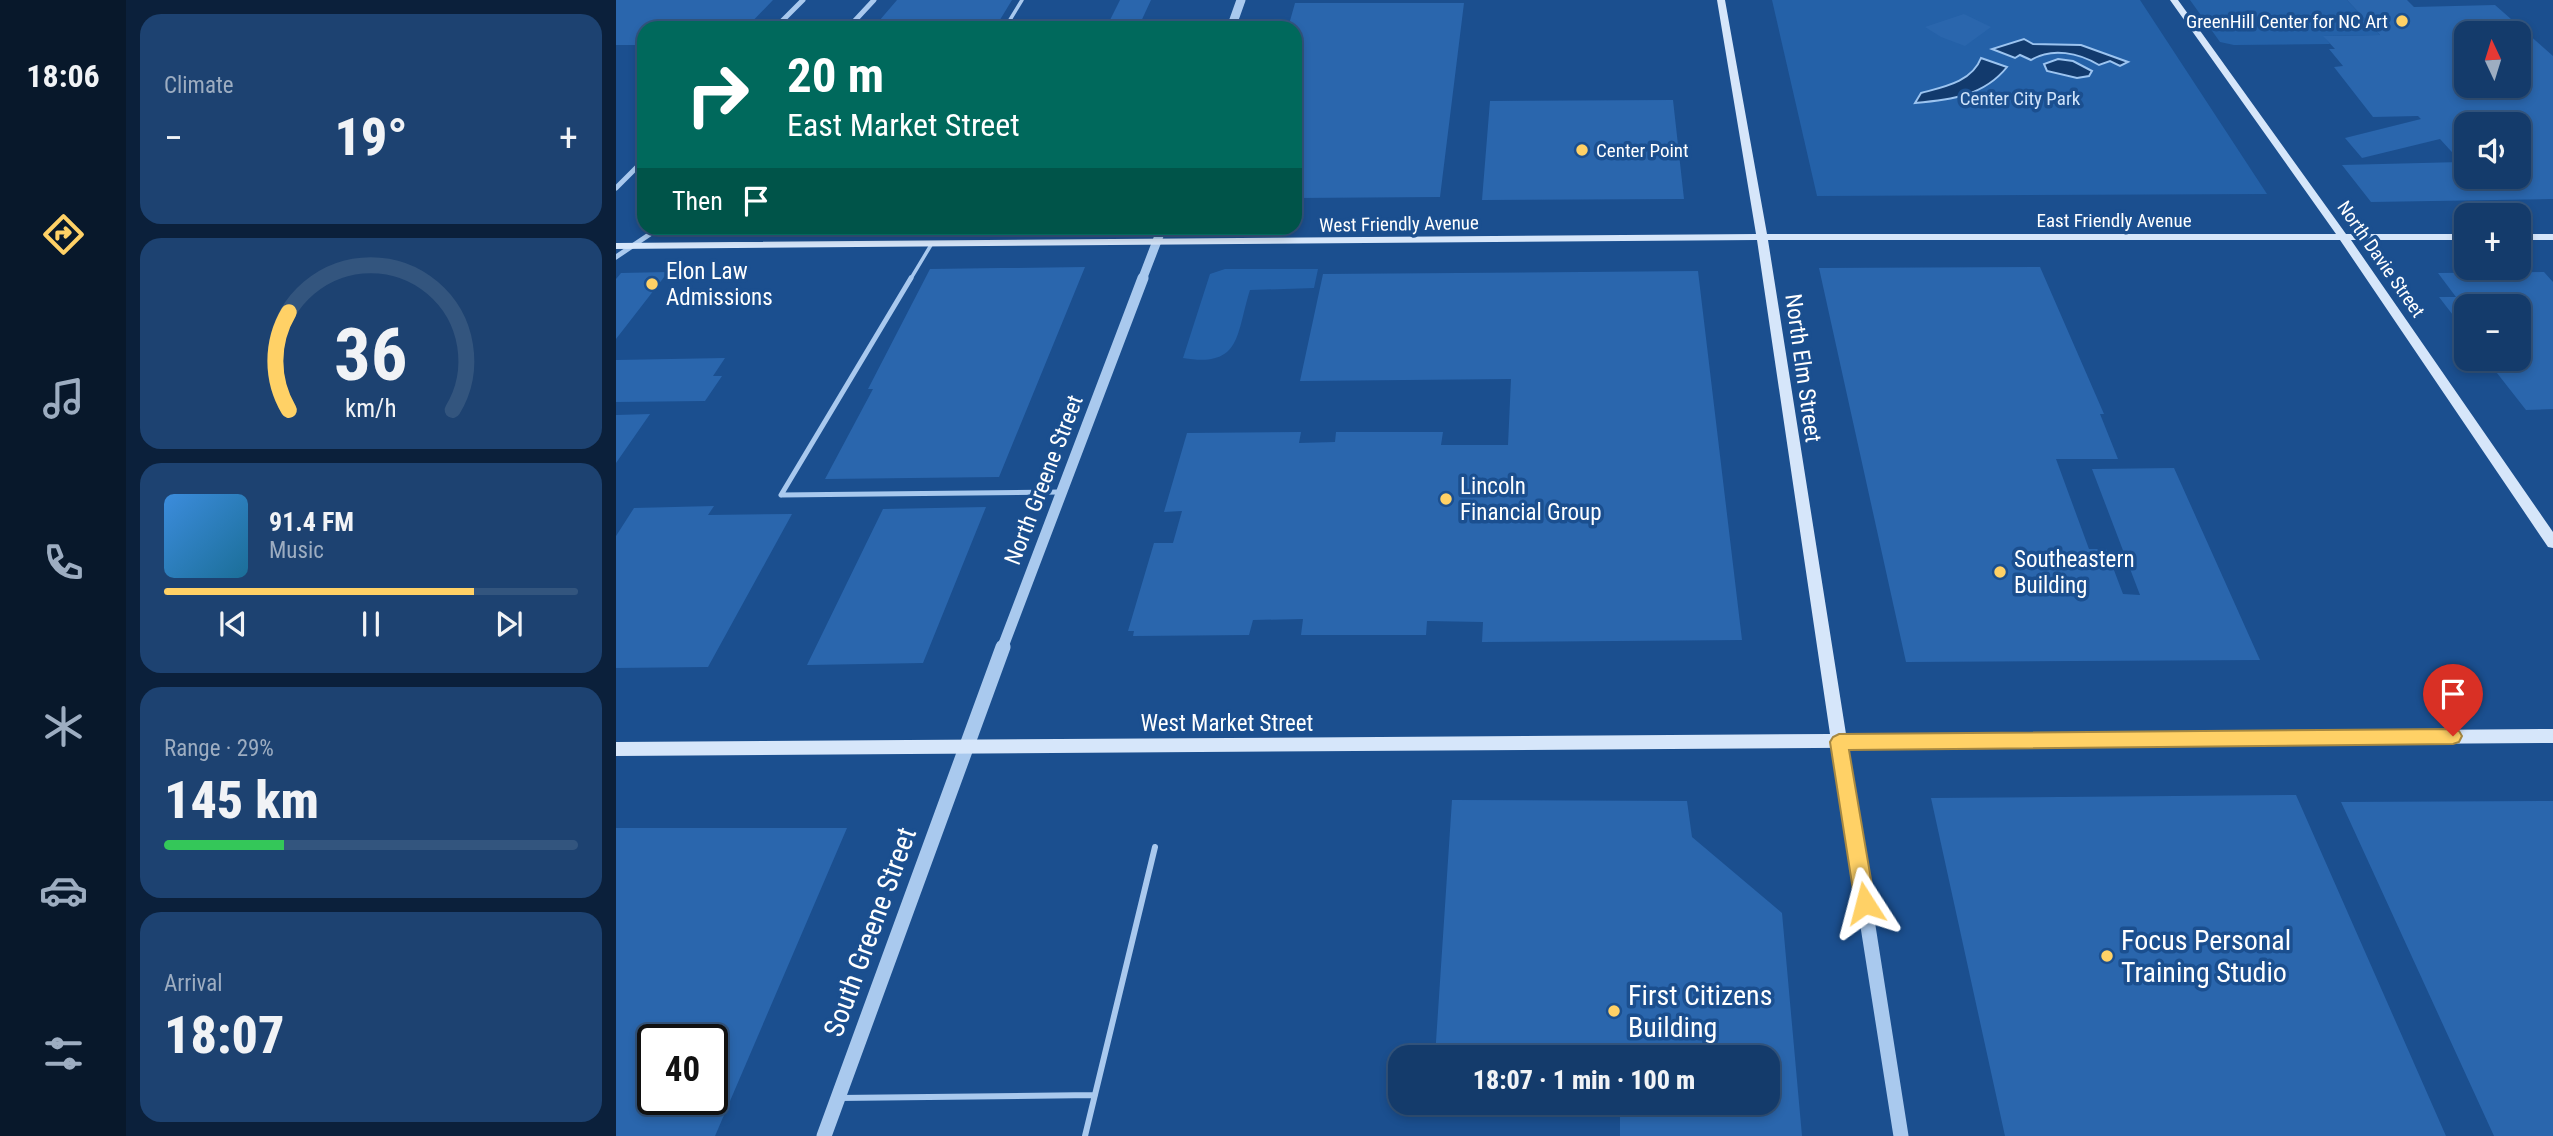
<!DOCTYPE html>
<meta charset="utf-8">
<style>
body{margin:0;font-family:"Roboto Condensed",sans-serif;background:#1d4271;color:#f1f3f6;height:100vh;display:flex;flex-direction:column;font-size:26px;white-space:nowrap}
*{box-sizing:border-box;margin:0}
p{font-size:23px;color:#9dadc1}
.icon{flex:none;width:38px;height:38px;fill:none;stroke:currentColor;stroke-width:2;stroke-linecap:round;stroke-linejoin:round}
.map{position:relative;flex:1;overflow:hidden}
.drawer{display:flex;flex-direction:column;gap:14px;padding:14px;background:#0b203b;width:490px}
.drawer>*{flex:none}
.top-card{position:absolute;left:21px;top:21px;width:665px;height:214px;border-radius:21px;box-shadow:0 4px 10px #0003,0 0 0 2px #33557e;background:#00695c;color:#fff;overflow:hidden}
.needle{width:46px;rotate:356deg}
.buttons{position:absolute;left:1838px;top:21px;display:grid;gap:14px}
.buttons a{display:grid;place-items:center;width:77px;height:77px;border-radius:14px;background:#143b6b;box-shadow:0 4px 10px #0003,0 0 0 2px #33557e;font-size:35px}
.speed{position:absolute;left:21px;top:1024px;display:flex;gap:14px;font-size:35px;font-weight:700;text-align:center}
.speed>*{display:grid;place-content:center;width:91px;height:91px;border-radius:50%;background:#143b6b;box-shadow:0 4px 10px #0003,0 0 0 2px #33557e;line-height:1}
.speed .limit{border:4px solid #111;border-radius:10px;background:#fff;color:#111}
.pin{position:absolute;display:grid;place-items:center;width:60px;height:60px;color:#fff;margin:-72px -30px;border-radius:50% 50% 50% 0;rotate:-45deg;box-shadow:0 0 7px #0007}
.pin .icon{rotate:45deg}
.me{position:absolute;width:77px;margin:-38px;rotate:351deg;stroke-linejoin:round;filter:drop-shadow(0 0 5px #0008)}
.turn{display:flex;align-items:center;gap:24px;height:147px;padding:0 35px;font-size:32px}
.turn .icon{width:91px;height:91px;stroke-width:2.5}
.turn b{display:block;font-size:49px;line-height:60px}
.then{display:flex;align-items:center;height:66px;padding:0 35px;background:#0003;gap:14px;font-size:26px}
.big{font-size:52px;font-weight:800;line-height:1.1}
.drawer .card{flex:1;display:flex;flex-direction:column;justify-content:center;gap:10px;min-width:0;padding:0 24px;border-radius:21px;background:#1d4271}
.drawer .dial{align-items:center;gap:0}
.dial svg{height:182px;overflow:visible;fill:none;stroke:#33557e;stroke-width:7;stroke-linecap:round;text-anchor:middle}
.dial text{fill:#f1f3f6;stroke:none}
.song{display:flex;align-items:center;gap:21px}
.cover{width:84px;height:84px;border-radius:10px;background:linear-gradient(135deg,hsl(210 70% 55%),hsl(200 70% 35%))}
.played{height:7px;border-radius:4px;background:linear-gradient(90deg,#ffd166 75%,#33557e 75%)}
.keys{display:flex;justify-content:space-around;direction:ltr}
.heat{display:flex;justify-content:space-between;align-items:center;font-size:38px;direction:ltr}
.charge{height:10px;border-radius:5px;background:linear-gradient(90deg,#34c759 29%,#33557e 0)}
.trip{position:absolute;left:772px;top:1045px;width:392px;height:70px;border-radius:21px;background:#143b6b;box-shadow:0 4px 10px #0003,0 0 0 2px #33557e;font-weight:800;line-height:70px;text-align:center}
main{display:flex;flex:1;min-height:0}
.tab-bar{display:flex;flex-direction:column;width:126px;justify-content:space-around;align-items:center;background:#08182b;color:#9dadc1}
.tab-bar .icon{width:49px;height:49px}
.tab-bar .current{color:#ffd166}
.tab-bar b{font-size:32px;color:#f1f3f6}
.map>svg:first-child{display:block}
.green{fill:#2461a8}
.water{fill:#123a6d;stroke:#9cc4f0;stroke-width:2}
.building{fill:#2a66ad;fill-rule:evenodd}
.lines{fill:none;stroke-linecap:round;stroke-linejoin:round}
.service-far2{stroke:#a9c9ee;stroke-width:3.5}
.service-far1{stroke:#a9c9ee;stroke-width:5}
.service{stroke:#a9c9ee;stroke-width:6}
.minor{stroke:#a9c9ee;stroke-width:5}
.tertiary-far2{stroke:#a9c9ee;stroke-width:9}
.tertiary-far1{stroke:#a9c9ee;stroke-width:11}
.tertiary{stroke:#a9c9ee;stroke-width:15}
.secondary{fill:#d6e6fa;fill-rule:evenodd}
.route{fill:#ffd166;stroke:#a68842;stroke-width:2}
.poi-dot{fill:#ffd166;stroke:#1b4f8f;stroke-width:2.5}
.labels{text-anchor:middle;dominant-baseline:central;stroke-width:7;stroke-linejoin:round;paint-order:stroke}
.far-poi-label{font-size:19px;fill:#fff;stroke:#1b4f8f;text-anchor:end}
.far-park-label{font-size:19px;fill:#cfe3fa;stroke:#1b4f8f}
.far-street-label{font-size:19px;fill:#fff;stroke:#1b4f8f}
.poi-label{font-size:23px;fill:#fff;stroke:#1b4f8f;text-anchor:start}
.street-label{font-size:23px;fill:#fff;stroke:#1b4f8f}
.near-street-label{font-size:28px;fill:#fff;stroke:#1b4f8f}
.near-poi-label{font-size:28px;fill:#fff;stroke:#1b4f8f;text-anchor:start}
</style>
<main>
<nav class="tab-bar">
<b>18:06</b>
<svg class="icon current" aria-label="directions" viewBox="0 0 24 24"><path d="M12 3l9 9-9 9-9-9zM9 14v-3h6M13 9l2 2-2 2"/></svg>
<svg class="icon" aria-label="music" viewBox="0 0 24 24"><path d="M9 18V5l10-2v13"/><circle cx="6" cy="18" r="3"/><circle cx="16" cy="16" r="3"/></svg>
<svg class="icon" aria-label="phone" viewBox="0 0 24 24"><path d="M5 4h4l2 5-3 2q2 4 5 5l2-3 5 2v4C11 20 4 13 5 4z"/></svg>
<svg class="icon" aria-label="climate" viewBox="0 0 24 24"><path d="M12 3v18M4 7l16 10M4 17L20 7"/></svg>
<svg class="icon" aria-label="car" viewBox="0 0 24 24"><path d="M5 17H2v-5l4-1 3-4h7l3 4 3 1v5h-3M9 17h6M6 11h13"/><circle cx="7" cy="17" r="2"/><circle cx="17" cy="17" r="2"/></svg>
<svg class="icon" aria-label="filters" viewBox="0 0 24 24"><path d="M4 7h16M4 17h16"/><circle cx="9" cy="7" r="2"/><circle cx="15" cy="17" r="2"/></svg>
</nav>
<section class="drawer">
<div class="card"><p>Climate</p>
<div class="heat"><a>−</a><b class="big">19°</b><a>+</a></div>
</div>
<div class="card dial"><svg viewBox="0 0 100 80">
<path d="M14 69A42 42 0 1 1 86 69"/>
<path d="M14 69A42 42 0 0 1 14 26" stroke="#ffd166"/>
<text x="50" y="56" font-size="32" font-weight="700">36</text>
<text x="50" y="72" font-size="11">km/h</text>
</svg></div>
<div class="card">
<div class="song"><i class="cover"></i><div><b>91.4 FM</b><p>Music</p></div></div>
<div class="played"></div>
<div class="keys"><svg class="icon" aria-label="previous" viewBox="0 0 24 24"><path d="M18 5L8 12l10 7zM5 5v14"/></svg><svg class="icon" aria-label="pause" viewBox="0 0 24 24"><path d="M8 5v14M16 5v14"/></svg><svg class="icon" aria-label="next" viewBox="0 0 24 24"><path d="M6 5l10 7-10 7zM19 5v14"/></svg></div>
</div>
<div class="card"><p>Range · 29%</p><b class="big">145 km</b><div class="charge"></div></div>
<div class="card"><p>Arrival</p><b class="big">18:07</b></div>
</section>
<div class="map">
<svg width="1937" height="1136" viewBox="0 0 1937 1136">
<rect width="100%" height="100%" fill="#1b4f8f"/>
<path class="green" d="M1156,0h368l127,194 -450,2z
M1574,0h157l33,35 -56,1 6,8 -96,1 -14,-3z
M609,269h93l-4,19 -64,2c-14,44 -8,78 -67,68l27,-84z"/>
<path class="water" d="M1408,39l9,5 48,1 47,17 -8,4 -10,-5 -11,4c-20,-12 -47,-18 -68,-5l-11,-5 -5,3 -23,-9z
M1365,58l26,9c-23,29 -57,33 -92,36l6,-10c22,-6 51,-11 60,-35z
M1442,59l15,2 19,10 -3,5 -12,2 -30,-7 -3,-7z"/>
<path class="building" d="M0,0h157l-27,28h-102v17h-28z
M281,0h115l-17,28h-122z
M504,0h31l-13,28h-32z
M1731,0h60l7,7 81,-2 58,51v143l-182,3 -29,-37 119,-3 -21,-23 -78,19 -17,-20 76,-19 -3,-3 -45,1 -39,-50 9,-1 -14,-17h6l-12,-13 57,-1zM1850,33h52v53h-52zM1850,124h52v53h-52z
M679,3h169l-24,194 -145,1v-170h-7z
M1348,14l27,13 -26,19 -24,-9 -16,-10z
M1057,100l11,99 -202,1 8,-99z
M469,267l-86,210 -174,2 48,-90h-5l62,-120z
M1424,267l64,147h-4l18,45h-62l33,90h17l17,45 17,1 -48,-126 82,-1 86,192 -354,2 -87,-394z
M1082,271l44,369 -260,2 1,-20 -56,-1 -1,14h-125l2,-16 -50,1 -4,15 -116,1 1,-5h-6l26,-88h19l9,-32 -18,1 23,-79 114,-1 -2,11 36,-1 1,-10h107l-2,13h67l3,-66 -211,2 23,-107z
M52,272l-52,67v-60l5,-6z
M1928,272l9,10v127l-27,1 -40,-51h32v-53h-52v26l-27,-35h17l-18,-24z
M109,358l-12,18h9l-17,25 -89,1v-42z
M34,414l-34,49v-48z
M98,506l-6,9 84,-1 -84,153 -92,1v-132l18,-28z
M370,507l-63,156 -116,2 76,-156z
M1680,795l150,341h-441l-74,-338z
M836,800l235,1 5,36 90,76 20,223h-182v-34h148v-45h-333z
M1937,801v335h-59l-153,-334z
M0,828h231l-132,308h-99zM37,1040h59v59h-59z"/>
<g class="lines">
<path class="service-far2" d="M389,28l17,-28
M294,280l21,-35"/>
<path class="service-far1" d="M165,495l130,-217
M165,495l280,-3"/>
<path class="service" d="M223,1098l256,-3
M469,1136l70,-289"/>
<path class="minor" d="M159,28l28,-28
M232,28l26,-28
M0,188l28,-28
M0,257l43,-29"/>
<path class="tertiary-far2" d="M615,28l10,-28
M526,280l20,-52"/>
<path class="tertiary-far1" d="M386,649l141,-371"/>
<path class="tertiary" d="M1223,742l62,394
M208,1136l179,-489"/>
<path class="secondary" d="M1101,0h8l42,234h569l-166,-234h8l168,234h120v6h-115l202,292v16l-5,-1 -208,-307h-572l78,494 707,-5v14l-1937,13v-14l1214,-8 -73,-494 -1141,9v-6l1140,-9z
M1902,234h35v6h-35z"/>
</g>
<path class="route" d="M1837,729l6,2 3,5 -3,6 -6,2 -604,6 26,153 -3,6 -7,3 -7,-3 -3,-6 -25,-161 3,-5 6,-3z"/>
<g class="poi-dot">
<circle cx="1786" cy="21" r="7"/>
<circle cx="966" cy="150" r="7"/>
<circle cx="36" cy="284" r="7"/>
<circle cx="830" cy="499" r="7"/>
<circle cx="1384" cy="572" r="7"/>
<circle cx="1491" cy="956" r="7"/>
<circle cx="998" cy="1011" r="7"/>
</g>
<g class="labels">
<g class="far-poi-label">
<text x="1772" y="21">GreenHill Center for NC Art</text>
<text x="980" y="150" text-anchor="start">Center Point</text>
</g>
<g class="far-park-label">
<text x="1404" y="98">Center City Park</text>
</g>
<g class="far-street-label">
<text x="1498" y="220">East Friendly Avenue</text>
<text transform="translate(783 224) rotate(-1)">West Friendly Avenue</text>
<text transform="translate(1765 259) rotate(55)">North Davie Street</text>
</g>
<g class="poi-label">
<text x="50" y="271">Elon Law<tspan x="50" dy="26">Admissions</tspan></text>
<text x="844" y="486">Lincoln<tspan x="844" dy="26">Financial Group</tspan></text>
<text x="1398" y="559">Southeastern<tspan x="1398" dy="26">Building</tspan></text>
</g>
<g class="street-label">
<text transform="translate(1187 368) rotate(82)">North Elm Street</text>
<text transform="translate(428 480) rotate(-69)">North Greene Street</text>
<text x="611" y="723">West Market Street</text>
</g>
<g class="near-street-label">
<text transform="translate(254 932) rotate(-70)">South Greene Street</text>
</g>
<g class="near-poi-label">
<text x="1505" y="940">Focus Personal<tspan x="1505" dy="32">Training Studio</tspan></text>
<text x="1012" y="995">First Citizens<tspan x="1012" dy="32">Building</tspan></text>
</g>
</g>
</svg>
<div class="buttons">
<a><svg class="needle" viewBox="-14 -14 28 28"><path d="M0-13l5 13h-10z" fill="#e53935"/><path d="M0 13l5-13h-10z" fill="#9dadc1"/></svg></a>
<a><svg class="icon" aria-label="sound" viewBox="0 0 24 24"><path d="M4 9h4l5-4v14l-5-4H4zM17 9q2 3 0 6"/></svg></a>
<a>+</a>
<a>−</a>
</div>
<div class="speed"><div class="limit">40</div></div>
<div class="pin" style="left:1837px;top:736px;background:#d93025"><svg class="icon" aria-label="arrive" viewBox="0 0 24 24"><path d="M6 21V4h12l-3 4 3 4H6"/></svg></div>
<svg class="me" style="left:1249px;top:903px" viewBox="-20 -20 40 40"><path d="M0-17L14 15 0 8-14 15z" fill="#ffd166" stroke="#fff" stroke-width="4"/></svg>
<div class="trip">18:07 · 1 min · 100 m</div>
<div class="top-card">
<div class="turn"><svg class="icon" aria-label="right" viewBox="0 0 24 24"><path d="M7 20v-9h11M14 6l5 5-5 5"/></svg><div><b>20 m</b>East Market Street</div></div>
<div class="then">Then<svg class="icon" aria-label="arrive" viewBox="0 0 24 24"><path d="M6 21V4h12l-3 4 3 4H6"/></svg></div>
</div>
</div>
</main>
